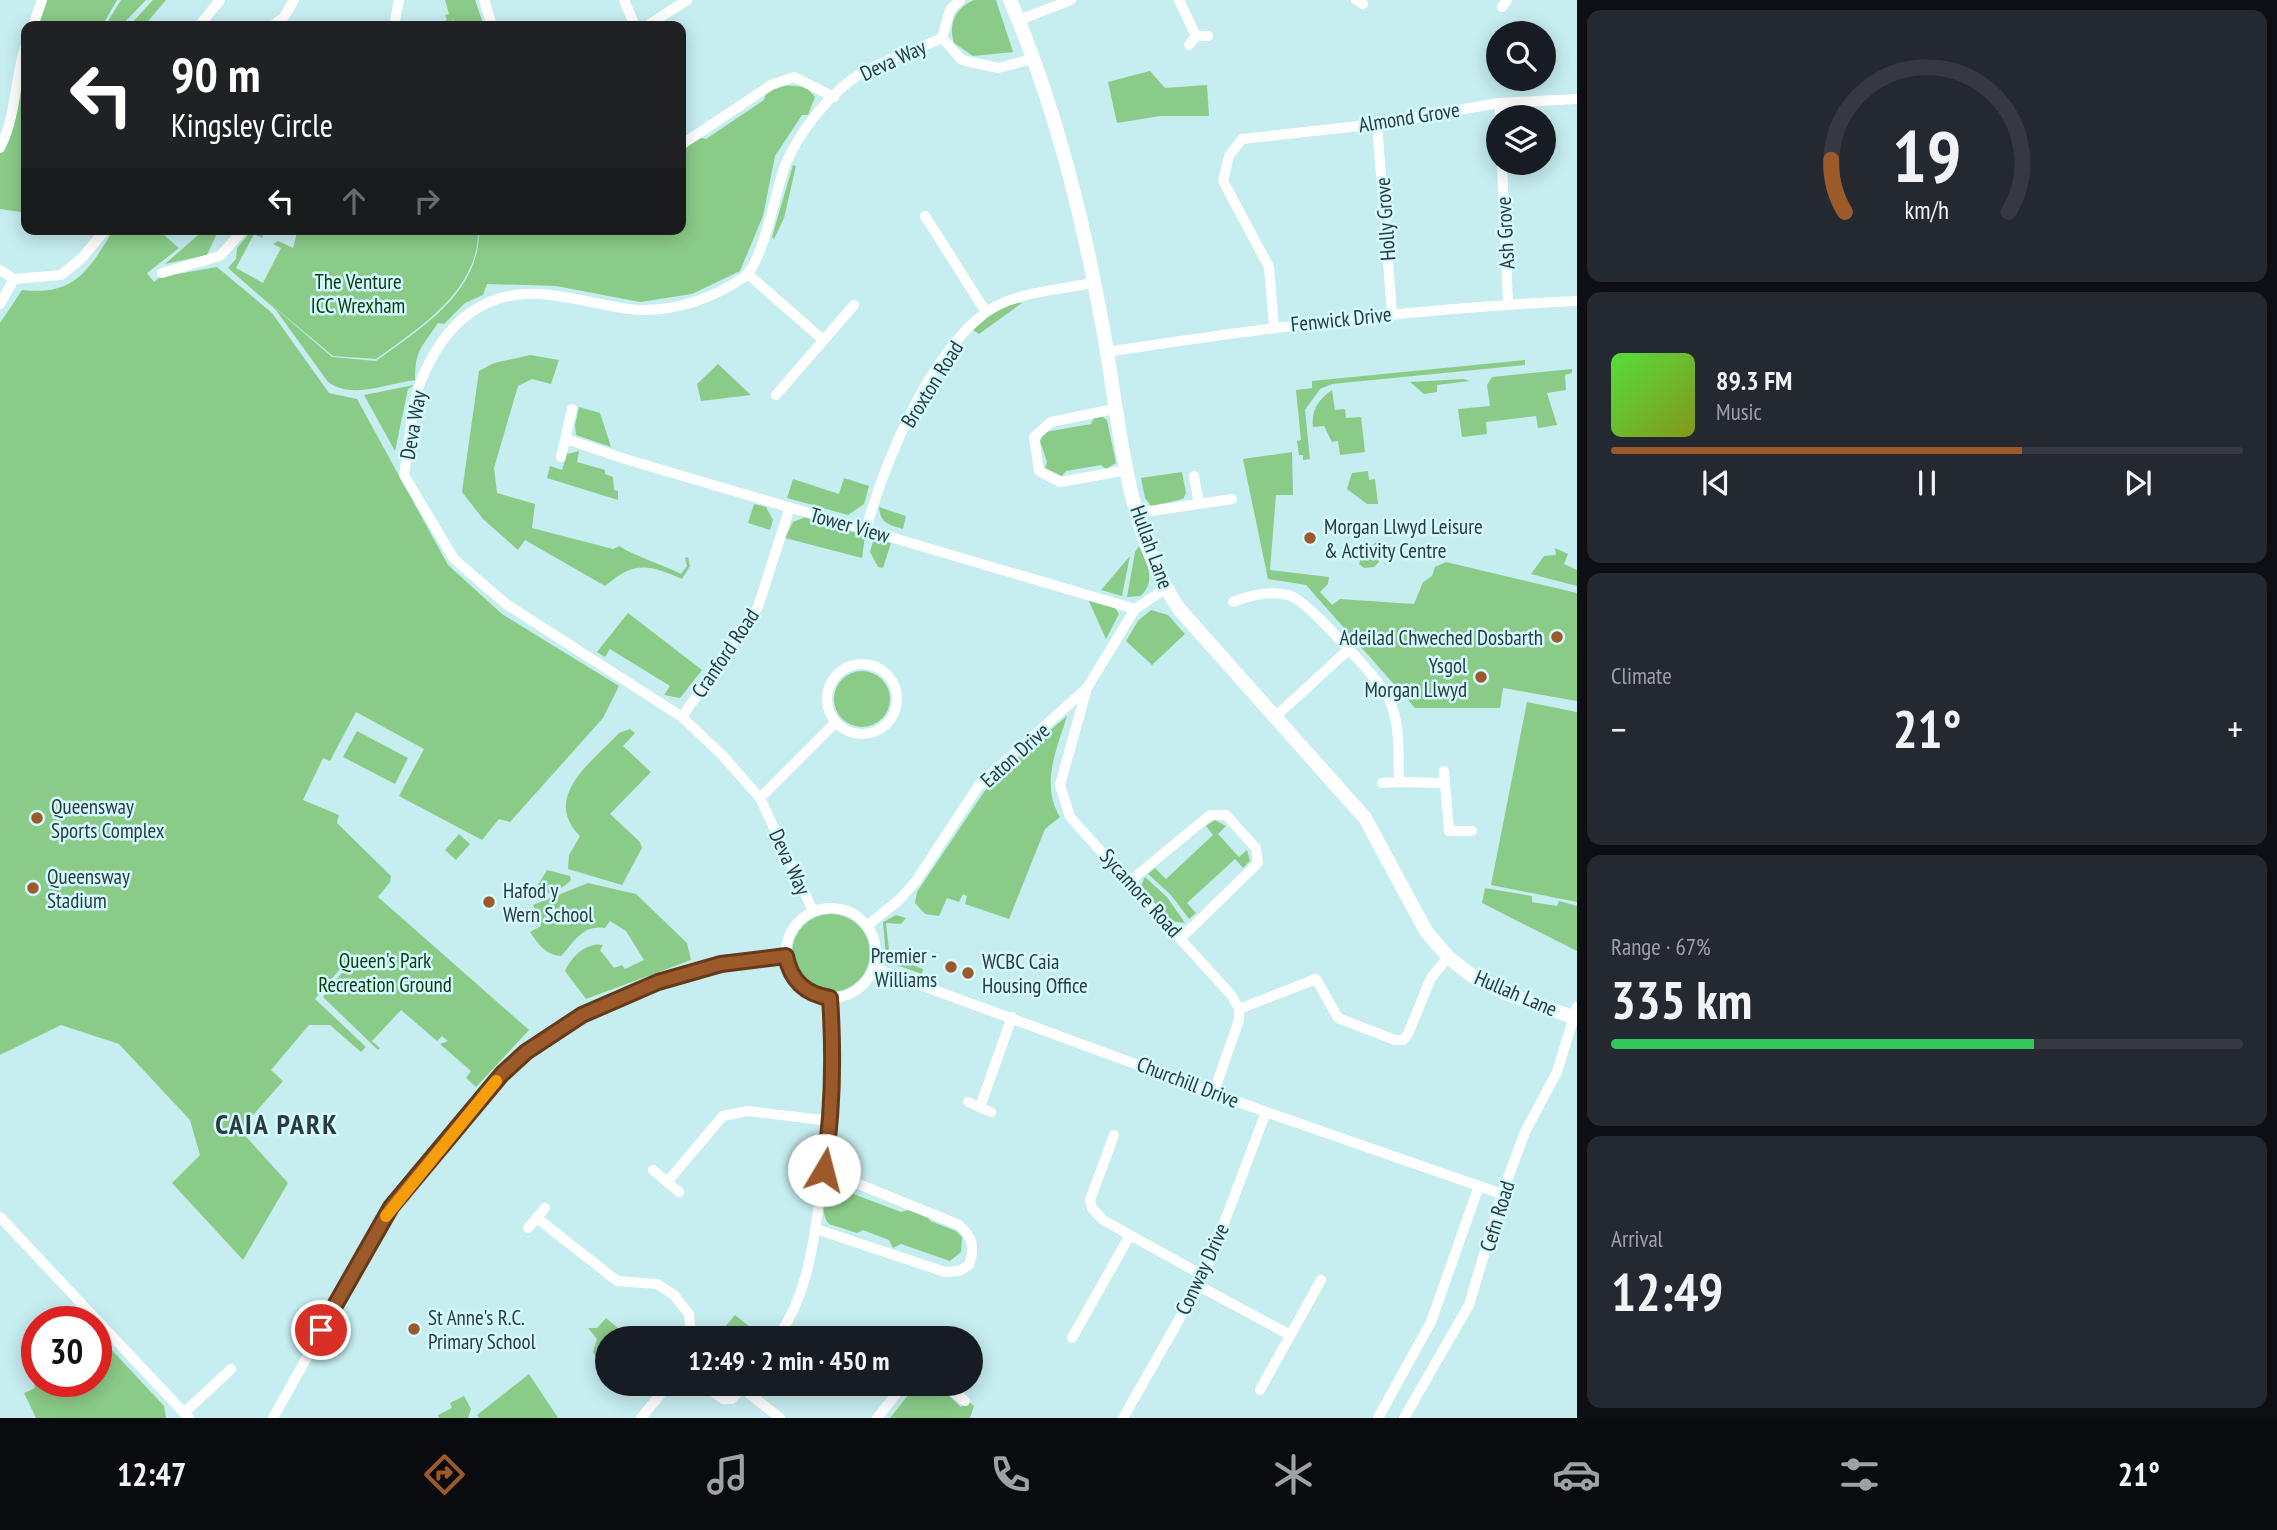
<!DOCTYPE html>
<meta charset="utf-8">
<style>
body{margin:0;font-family:"PT Sans Narrow",sans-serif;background:#242831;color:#f1f3f6;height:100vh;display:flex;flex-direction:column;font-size:26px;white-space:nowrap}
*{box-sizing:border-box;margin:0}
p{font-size:23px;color:#9ea1a6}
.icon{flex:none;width:38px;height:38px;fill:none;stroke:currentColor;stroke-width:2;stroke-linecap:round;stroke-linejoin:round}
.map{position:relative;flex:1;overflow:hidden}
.details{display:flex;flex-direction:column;gap:10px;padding:10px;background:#0d0f14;width:700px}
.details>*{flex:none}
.hud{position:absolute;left:21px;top:21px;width:665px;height:214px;border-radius:14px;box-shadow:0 4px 18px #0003;background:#202124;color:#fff;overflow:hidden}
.tools{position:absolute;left:1486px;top:21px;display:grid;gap:14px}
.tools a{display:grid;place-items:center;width:70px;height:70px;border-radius:50%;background:#171b24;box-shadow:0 4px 18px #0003;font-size:35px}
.speed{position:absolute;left:21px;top:1306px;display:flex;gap:14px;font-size:35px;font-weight:700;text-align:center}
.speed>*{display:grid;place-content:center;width:91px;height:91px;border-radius:50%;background:#171b24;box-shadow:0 4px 18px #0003;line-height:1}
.speed .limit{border:10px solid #d22;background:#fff;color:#111}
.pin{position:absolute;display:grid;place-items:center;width:60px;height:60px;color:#fff;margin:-30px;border:4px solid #fff;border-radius:50%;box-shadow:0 2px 7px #0007}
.me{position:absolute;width:77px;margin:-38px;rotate:8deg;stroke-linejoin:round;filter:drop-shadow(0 0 5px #0008)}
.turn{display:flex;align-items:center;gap:24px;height:147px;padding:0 35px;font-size:32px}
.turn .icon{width:91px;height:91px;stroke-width:2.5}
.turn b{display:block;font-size:49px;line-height:60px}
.lanes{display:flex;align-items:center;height:66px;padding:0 35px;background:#0003;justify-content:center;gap:35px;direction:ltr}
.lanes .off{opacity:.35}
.big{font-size:52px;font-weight:700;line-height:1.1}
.details .widget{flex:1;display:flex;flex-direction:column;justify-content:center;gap:10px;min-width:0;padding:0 24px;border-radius:14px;background:#242831}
.details .dial{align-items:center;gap:0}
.dial svg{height:182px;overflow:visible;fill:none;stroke:#363941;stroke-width:7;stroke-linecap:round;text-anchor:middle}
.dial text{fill:#f1f3f6;stroke:none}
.song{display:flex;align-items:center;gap:21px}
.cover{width:84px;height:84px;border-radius:10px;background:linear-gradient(135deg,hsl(110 70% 55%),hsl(70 70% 35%))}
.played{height:7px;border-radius:4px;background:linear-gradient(90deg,#9c5929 65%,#363941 65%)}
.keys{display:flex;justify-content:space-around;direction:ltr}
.heat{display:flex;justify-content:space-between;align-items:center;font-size:38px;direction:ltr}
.charge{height:10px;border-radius:5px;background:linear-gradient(90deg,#34c759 67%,#363941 0)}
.trip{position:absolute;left:595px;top:1326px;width:388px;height:70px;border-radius:35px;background:#171b24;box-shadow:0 4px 18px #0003;font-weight:700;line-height:70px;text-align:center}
.tabs{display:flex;height:112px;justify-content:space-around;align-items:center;background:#090b0e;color:#9ea1a6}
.tabs .icon{width:49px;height:49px}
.tabs .on{color:#9c5929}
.tabs b{font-size:32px;color:#f1f3f6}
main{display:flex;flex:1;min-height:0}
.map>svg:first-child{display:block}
.green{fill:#8bcb88}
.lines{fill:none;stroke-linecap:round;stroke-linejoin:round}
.street{stroke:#fff;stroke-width:10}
.secondary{stroke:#fff;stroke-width:14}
.route-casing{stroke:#653a1b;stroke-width:18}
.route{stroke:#9c5929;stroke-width:12}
.slow{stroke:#f59e0b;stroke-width:12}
.poi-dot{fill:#9c5929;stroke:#d3fafe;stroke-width:2.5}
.labels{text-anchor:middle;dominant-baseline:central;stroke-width:5;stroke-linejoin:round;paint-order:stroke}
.street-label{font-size:21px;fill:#2b3a3c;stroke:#d3fafe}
.park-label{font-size:21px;fill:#0a3a0a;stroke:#d3fafe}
.poi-label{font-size:21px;fill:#2b3a3c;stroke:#d3fafe;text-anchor:start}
.district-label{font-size:28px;font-weight:bold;letter-spacing:2px;fill:#2b3a3c;stroke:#d3fafe}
</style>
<main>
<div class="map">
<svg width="1577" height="1418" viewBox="0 0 1577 1418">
<rect width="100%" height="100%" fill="#c6edf0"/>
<path class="green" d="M42,0h75l-15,26h-69z
M121,0h25l-25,26h-16z
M153,0h13l-22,26h-15z
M445,0h30l9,26h-27l-4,-6 -8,6h-11l13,-6 -2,-5 4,-1z
M974,0h22l17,52 -40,4 -19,-13c-6,-19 1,-35 20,-43z
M26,44v151l-5,8v9l-21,-3v-61z
M1150,71l15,17 42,-3 2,31h-49l-43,7 -9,-41z
M780,85l26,2 9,10 -7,18h-6l-27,41 -12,60 -23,55 -48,23 -52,8 -84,-16 -69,-2 -4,11 -18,8 -21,21 -6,-1c-16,24 -23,27 -23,57 -26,3 -63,20 -87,2l-52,-72 -48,-42 8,-9 1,-11 16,-19h8l2,9 -9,-4 -18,34 27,15 18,-35 -8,-4 5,-3 15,7 5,-19h180c2,61 -59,99 -102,130l-43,-3 -73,-61 72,62 44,4c45,-33 105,-69 103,-132h202v-82l16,-10 9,2 58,-39 3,-10z
M793,165l3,1 -12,52 -10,21 -2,-2z
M114,229h43l22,19 -32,25 7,9 6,-5 57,-10 55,46 57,80 28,6 91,166 54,49 117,72 -16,32 -93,104 -11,-3 -17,21 -83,-44 25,-47 -68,-37 -26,49 -7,-3 -20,42 36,15 -2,8 54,53 -1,6 -12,15 151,133 -53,57 -10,-9 5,-7 -31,-27 8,-3 -6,-5 -5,5 -36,-31 -29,31 8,7 -2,2 -55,-53 25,-32 -3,-2 -30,36 51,48 -5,5 -31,-27h-21l-38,45 12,11 -43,49 48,53 -45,77 -71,-77 28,-28 -10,-35 -71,-76 -58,-19 -61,30v-732l22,-33c53,6 67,-20 92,-61z
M205,229h14l-12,26 -42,9z
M1022,303l-43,31 -6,-4c14,-13 29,-28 49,-27z
M530,355l29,5 -8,24 -19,-5 -14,7 -24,82 3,25 38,11 -3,24 81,21 7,-3c3,5 50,22 61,28l6,-8 -2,-8 3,-1 2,9 -8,13c-33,-14 -47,-19 -77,7l-80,-46 -7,10 -35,-31 -21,-27 17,-121 15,-8z
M1525,360v5l-193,19 -12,5 -15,21 5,49 -7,1v-5h-4l-2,-14 4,-1 -5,-50 16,-2v-7z
M718,364l33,31 -50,6 -4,-17z
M1572,369v4l-7,2 1,15 -19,3 10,32 -19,3 -2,-12 -50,6 1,12 -25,3 -4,-28 32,-3 -3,-21 5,-8z
M1464,379l6,2 -33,4v7l-13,2 -14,-12z
M414,385l-6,4 -13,62 -31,-56z
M1332,390l3,20 10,-1 1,9 15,-1 4,35 -25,3 -2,-14 -6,1 -8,-16 -11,1c-2,-17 5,-27 19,-37z
M579,407l21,6 11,34 -35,-12 -1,-10z
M1103,417l4,3 9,43 -10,6 -5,-4 -35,6 -4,5 -17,-8 2,-6 -7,-21 5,-9 46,-8 3,-6z
M579,451l-2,11 28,8v4l8,3 1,13 4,1v9l-71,-22 3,-12 12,4 5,-16z
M1292,452l1,43h-17l-6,75 59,7 -1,7 -8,8 12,13 8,-6 74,5 9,-22 9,-6 3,-9 11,-5 131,31v108l-74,-13 -3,20h-85l-109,-123 -38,-6 -25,-120z
M1368,471l1,9 6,-1 3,25h-11l-20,-15 5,-16z
M1182,472l4,21 -3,6 -32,7 -6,-8 -4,-20z
M844,478l25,8 -5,18 -16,11 -61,-17 6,-19 46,15z
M754,504l12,3 7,13 -3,10 -22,-7z
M879,507l27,9 -3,13c-14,-4 -23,-6 -24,-22z
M808,516l57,20 -3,22 -77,-20 8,-16z
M874,538l17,5 -8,25 -5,-1 -8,-15z
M1380,539l-1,23 -5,5 -10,1 -5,-4 5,-12z
M1139,546c8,17 18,36 1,50l-13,1 8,-45z
M1555,548l13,6 -4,10 13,6v16l-46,-12 13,-18 12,-1z
M1130,556l-8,40 -21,-6z
M1087,597l27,9 5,8 -13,25z
M1151,610l17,5 17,19 -33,31 -26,-24 12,-20z
M628,613l74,57 -22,28 -16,-3 6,-9 -60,-37 -5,8 -8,-5z
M834 699a28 28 0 1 1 56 0a28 28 0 1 1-56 0Z
M1527,702l50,10v190l-86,-17z
M1067,716c-10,33 -27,68 -7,101l-15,12 -36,90 -44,-15 2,-8 -4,-2 -4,8 -12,-4 -8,18 -14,-2 -10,-11 2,-11 67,-100 26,-28z
M630,729l5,4 -12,13 28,26 -41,42 30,28 2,6 -20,37 -54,-16 1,-14 11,-19c-39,-39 12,-74 39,-103z
M357,731l51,27 -13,26 -52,-27z
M1215,820l11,6 -8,8 21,23 8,-7 3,11 -7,7 -8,-9 -48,44 9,10 -7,6 -18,-24 -23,-21 7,-6 11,11 47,-44 -7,-9z
M459,834l11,10 -14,16 -11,-10z
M547,870l23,6 1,4c-7,9 -27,17 -38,13z
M1145,877l22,20 18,26 -14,-2 -28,-30 -2,-5z
M588,883l48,11 51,49 4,17 -105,39 -21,-28c6,-14 22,-30 38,-26l-3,5 14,18 8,-3 3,4 19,-9 -18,-29 -16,-10 -5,7c-22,-4 -30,13 -44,28 -15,-1 -23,-12 -31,-24l11,-6 -8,-21z
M1485,888l47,8v6l25,4 2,-5 18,5v45l-95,-48z
M792 953a39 39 0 1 1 78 0a39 39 0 1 1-78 0Z
M896,915l10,3 -5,6 -15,-1 3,27 10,2 -2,7 26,10 -1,5 -31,-11 -5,-6 -3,-35z
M836,1182l13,5 2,6 50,19 7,-2 20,6 2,5 26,10 6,6 -1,15 -11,9 -49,-17 -8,4 -4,-8 -26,-10 -6,3 -28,-9c-10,-11 -6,-35 7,-42z
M735,1315l30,24h-39l-6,-6z
M606,1318l18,15 5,-5 9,8 4,-5 10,8h-45l-2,33 -12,-20 4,-13 -9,-11h9z
M96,1344l12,2 56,60 2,12h-130l-12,-25 11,-5 -2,-10 4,-3v6h59z
M529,1374l29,44h-79l-2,-3z
M917,1384h19l25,23 6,-7 7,6 -4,12h-80z
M464,1396l7,13 -3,9h-29l-1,-3 14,-7 -2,-5z"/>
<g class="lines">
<path class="street" d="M484,0l8,26
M624,0l11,26
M960,0l-10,10 -8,28 20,22 36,8 34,-9
M1179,0l17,36h12
M1356,0l7,4
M1502,7l5,-7
M1019,20l52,-20
M33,26l9,-26
M199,26l21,-26
M272,26l12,-9 10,-17
M394,26l5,-26
M647,26l40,-26
M1189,45l7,-9
M1499,103l1,14
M1377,124l15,189
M681,145l90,-60 23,-8 40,20
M0,148c17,-33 14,-69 26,-104
M1502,163l6,141
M925,216l61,96
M0,270l14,9
M162,273l58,-17 24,-27
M748,274l74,65
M14,279l47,-4 20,-16 25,-30
M0,304l14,-25
M1274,326l-5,-59 -46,-86 6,-25 13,-17 135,-15 122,-21 78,-4
M1106,352c157,-24 313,-44 471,-51
M776,395l78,-90
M1114,409l-63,13 -17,15 5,34 21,11 67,-12
M566,439l59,20 510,150
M561,457l11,-48
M1194,476l5,28
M1138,513l94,-14
M866,529c19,-67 62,-173 119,-216 28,-21 74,-23 107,-30
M1233,602c18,-7 39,-12 58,-6 16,5 88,84 97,101 13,26 10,57 11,85l-17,1
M827 699a35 35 0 1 1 70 0a35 35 0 1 1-70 0Z
M1087,688l-27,97 10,32 162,179 7,13v11l-25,72
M682,717l76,-110 32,-100
M1275,717l73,-67
M1444,771l5,60h23
M1399,782l45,1
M760,798l76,-76
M1130,881l80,-66h16l30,33 2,15 -77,75
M786 953a45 45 0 1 1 90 0a45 45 0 1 1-90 0Z
M813,911l-53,-113 -37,-42 -41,-39 -176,-113 -52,-45 -50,-84c5,-28 7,-69 17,-94 23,-58 65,-95 129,-86 30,3 60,13 89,15 38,1 75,-12 105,-33 20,-15 32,-90 42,-114 14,-31 38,-62 65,-83 20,-15 67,-31 91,-42
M868,925l31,-25 17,-19 63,-96 108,-97 48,-79 30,-20
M874,968l392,144 236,82
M1239,1009l77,-30 22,39 57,22h8l5,-6 23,-56 17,-21
M968,1102l23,10
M980,1107l32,-90
M1114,1135l-24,65 2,8 11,12 101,56
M653,1170l26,22
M667,1182l56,-66 25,-5 83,10
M0,1217l189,201
M537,1218l80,63 40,3 17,11 15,19 2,25
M528,1228l17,-20
M816,1229l129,43 14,-1 10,-6c6,-17 4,-28 -10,-40l-135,-55
M1199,1286l91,49
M1072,1338l58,-103
M777,1339c30,-44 36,-91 43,-143 10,-67 15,-130 10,-198
M702,1384l21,15h9l10,-11 38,30
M944,1384l21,17
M1260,1390l61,-110
M184,1413l47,-44
M273,1418l118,-211 111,-133 24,-22 56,-37 76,-33 63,-18 65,-8
M641,1418l28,-34
M877,1418l27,-34
M1123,1418l81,-142 62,-164
M1378,1418l53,-96 48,-136
M1404,1418l65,-113 33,-111 23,-62 32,-60 20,-65"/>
<path class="secondary" d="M1010,0c48,111 77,233 97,352 14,86 22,185 73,258l185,208 61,113 22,26 23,18 34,18 68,24"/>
</g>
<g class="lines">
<defs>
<path id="route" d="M321,1330l70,-123 111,-133 24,-22 56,-37 76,-33 63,-18 65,-8c5,25 19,38 44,42 4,59 3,114 -6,172"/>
</defs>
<use href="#route" class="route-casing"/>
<use href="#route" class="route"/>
<path class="slow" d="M386,1216l110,-135"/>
</g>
<g class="poi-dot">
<circle cx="1310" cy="538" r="7"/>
<circle cx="1557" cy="637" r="7"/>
<circle cx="1481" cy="677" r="7"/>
<circle cx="37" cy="818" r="7"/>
<circle cx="33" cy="888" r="7"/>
<circle cx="489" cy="902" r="7"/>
<circle cx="951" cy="967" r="7"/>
<circle cx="968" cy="973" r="7"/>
<circle cx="414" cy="1329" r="7"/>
</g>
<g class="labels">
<g class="street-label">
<text transform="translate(893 60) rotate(-25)">Deva Way</text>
<text transform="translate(1409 117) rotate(-9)">Almond Grove</text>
<text transform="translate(1385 219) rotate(-94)">Holly Grove</text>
<text transform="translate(1505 233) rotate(-93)">Ash Grove</text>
<text transform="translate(1341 319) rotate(-6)">Fenwick Drive</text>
<text transform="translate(932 384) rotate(-58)">Broxton Road</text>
<text transform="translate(413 425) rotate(-80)">Deva Way</text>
<text transform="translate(850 525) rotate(16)">Tower View</text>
<text transform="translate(1152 547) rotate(70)">Hullah Lane</text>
<text transform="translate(725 653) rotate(-56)">Cranford Road</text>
<text transform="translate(1015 755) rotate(-42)">Eaton Drive</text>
<text transform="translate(790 862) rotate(65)">Deva Way</text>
<text transform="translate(1141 893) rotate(48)">Sycamore Road</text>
<text transform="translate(1516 993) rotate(23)">Hullah Lane</text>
<text transform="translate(1188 1082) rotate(21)">Churchill Drive</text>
<text transform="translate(1497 1216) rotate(-73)">Cefn Road</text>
<text transform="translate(1202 1269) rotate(-65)">Conway Drive</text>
</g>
<g class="park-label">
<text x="358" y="281">The Venture<tspan x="358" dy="24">ICC Wrexham</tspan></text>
<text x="385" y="960">Queen's Park<tspan x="385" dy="24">Recreation Ground</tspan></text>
</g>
<g class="poi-label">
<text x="1324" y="526">Morgan Llwyd Leisure<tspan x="1324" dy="24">&amp; Activity Centre</tspan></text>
<text x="1543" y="637" text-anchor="end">Adeilad Chweched Dosbarth</text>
<text x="1467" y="665" text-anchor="end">Ysgol<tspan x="1467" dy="24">Morgan Llwyd</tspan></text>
<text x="51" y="806">Queensway<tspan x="51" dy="24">Sports Complex</tspan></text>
<text x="47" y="876">Queensway<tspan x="47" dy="24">Stadium</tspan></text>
<text x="503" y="890">Hafod y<tspan x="503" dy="24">Wern School</tspan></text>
<text x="937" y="955" text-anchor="end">Premier -<tspan x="937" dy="24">Williams</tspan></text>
<text x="982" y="961">WCBC Caia<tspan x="982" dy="24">Housing Office</tspan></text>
<text x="428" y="1317">St Anne's R.C.<tspan x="428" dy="24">Primary School</tspan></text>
</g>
<g class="district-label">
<text x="277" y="1123">CAIA PARK</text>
</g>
</g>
</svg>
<div class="tools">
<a><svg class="icon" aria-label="search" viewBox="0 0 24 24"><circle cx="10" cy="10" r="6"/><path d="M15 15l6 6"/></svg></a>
<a><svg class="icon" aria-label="layers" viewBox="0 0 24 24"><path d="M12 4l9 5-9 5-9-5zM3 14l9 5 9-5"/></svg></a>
</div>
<div class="speed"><div class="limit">30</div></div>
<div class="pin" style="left:321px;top:1330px;background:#d93025"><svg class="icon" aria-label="arrive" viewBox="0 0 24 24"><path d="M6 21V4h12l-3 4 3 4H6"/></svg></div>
<svg class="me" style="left:824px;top:1170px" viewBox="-20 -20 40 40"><circle r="19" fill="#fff"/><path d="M0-13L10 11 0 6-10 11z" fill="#9c5929"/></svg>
<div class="trip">12:49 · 2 min · 450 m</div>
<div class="hud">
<div class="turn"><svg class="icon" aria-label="left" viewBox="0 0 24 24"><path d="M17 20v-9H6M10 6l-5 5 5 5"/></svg><div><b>90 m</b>Kingsley Circle</div></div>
<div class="lanes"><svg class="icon" aria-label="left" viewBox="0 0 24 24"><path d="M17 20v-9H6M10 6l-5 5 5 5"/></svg><svg class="icon off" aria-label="ahead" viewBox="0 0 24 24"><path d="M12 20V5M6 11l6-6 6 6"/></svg><svg class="icon off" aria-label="right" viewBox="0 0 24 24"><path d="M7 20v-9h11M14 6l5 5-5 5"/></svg></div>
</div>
</div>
<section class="details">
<div class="widget dial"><svg viewBox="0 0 100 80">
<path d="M14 69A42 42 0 1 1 86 69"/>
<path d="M14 69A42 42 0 0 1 8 46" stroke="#9c5929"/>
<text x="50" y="56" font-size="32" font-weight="700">19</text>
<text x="50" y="72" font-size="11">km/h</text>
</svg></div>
<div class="widget">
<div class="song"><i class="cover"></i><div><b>89.3 FM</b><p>Music</p></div></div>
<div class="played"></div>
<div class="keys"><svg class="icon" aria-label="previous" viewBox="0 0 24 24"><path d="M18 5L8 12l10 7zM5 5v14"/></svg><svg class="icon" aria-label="pause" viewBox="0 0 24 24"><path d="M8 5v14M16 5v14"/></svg><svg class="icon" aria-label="next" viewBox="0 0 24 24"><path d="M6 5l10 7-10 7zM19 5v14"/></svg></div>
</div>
<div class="widget"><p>Climate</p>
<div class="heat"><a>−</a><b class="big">21°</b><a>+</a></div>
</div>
<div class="widget"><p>Range · 67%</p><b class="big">335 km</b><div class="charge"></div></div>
<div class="widget"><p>Arrival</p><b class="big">12:49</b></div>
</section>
</main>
<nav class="tabs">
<b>12:47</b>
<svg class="icon on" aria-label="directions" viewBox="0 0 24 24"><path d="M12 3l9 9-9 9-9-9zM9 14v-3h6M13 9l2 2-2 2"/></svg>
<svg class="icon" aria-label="music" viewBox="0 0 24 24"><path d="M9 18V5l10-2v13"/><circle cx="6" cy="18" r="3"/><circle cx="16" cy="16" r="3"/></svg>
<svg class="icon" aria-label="phone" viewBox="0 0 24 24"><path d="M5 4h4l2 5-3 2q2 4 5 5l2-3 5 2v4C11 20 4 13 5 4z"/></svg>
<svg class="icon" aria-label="climate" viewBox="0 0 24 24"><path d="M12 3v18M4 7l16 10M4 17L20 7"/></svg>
<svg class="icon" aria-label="car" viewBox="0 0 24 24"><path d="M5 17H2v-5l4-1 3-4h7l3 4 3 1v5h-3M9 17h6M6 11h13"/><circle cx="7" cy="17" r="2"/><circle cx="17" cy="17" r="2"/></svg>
<svg class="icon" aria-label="filters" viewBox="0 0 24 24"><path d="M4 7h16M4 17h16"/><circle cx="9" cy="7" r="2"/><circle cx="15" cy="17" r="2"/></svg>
<b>21°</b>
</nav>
